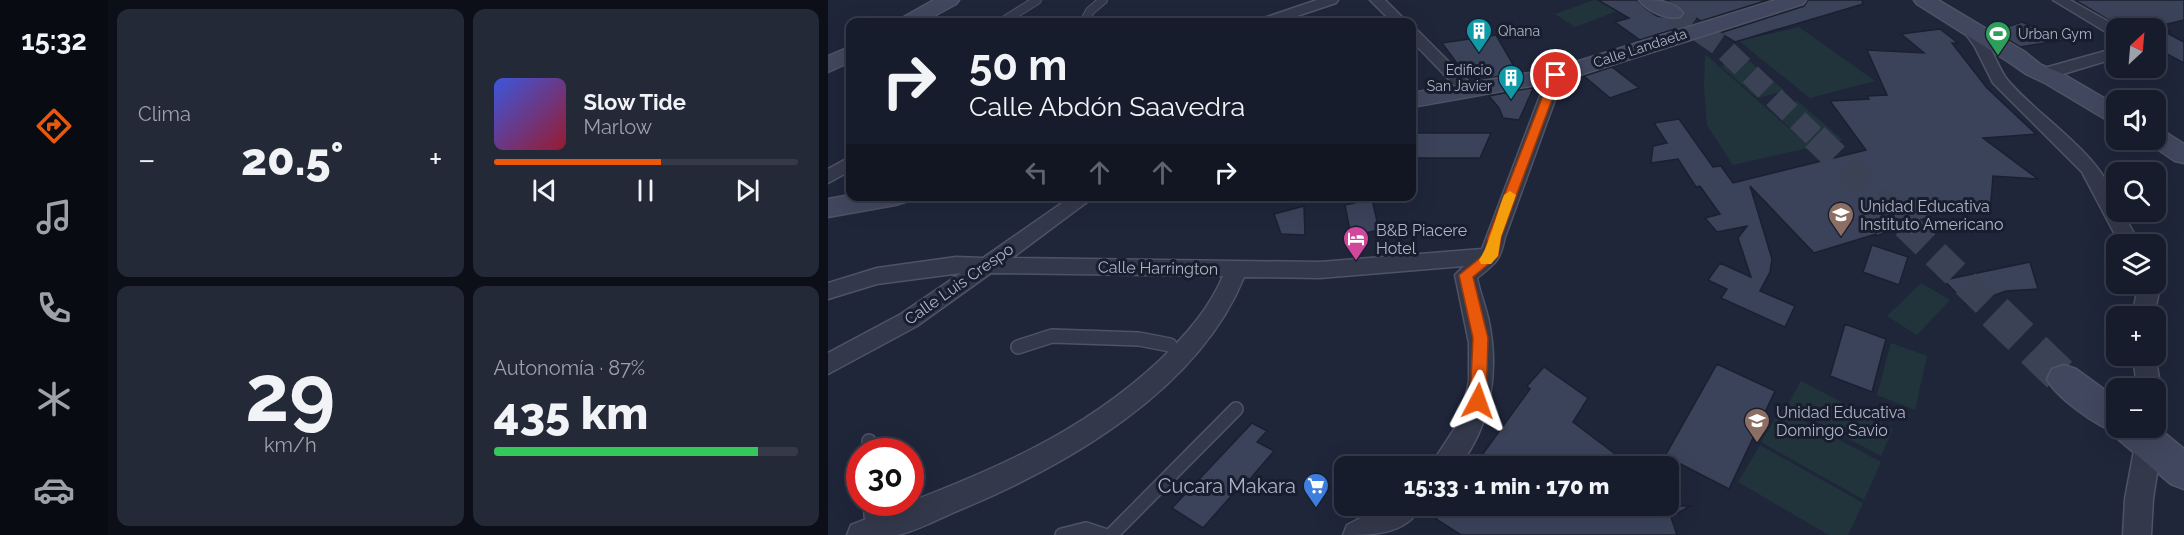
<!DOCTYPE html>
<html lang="es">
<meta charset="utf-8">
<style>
body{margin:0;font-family:Raleway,sans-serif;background:#242938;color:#f1f3f6;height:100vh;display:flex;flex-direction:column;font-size:22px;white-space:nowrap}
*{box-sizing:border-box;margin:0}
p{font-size:20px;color:#9ea1a9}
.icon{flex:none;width:33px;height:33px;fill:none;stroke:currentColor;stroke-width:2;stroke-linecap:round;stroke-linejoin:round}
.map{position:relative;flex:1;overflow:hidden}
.drawer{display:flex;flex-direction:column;gap:9px;padding:9px;background:#0d0f18;width:720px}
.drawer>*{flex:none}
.top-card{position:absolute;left:18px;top:18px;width:570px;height:183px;border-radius:12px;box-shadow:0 6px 24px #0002,0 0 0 2px #363a48;background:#171c2c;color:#f1f3f6;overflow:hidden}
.needle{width:39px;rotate:26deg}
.fabs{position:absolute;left:1278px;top:18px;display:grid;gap:12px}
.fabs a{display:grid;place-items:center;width:60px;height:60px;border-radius:12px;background:#171c2c;box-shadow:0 6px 24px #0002,0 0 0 2px #363a48;font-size:30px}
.speed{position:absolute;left:18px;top:438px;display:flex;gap:12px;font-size:30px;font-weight:700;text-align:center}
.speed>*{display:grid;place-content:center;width:78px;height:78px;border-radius:50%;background:#171c2c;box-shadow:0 6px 24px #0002,0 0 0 2px #363a48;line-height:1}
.speed .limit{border:9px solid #d22;background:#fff;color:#111}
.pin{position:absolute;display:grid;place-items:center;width:51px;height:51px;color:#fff;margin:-26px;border:3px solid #fff;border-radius:50%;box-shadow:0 2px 6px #0007}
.me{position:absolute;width:66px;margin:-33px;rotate:4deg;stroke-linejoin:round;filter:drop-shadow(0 0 4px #0008)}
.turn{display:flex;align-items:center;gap:21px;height:126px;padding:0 24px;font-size:27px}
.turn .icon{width:78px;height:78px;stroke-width:2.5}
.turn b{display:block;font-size:42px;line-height:51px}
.lanes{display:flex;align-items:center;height:57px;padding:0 24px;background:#0003;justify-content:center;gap:30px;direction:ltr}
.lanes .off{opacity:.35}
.big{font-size:45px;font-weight:800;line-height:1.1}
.drawer .card{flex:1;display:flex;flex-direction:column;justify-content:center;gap:9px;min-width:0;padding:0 21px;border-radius:12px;background:#242938}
.drawer .dial{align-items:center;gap:0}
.dial b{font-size:78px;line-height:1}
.song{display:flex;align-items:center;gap:18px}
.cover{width:72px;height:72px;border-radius:9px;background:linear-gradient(135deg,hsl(230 70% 55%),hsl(350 70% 35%))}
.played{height:6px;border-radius:3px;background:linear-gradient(90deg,#ea580c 55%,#363a48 55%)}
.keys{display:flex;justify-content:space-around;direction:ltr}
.heat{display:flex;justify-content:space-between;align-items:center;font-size:33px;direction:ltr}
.charge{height:9px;border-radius:4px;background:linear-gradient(90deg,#34c759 87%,#363a48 0)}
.drawer .tiles{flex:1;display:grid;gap:9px;grid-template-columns:repeat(2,1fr)}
.trip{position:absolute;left:506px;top:456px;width:345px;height:60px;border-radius:12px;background:#171c2c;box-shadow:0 6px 24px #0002,0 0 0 2px #363a48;font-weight:800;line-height:60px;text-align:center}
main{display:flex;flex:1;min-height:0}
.tab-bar{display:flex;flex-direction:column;width:108px;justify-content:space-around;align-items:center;background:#090b12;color:#9ea1a9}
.tab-bar .icon{width:42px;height:42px}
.tab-bar .active{color:#ea580c}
.tab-bar b{font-size:27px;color:#f1f3f6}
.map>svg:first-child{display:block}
.green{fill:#21343b}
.building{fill:#3b435b;stroke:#1b2031;stroke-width:1.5}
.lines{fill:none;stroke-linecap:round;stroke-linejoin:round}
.secondary-tunnel-far2{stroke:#3c4256;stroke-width:22;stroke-dasharray:22 11;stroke-linecap:butt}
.secondary-tunnel-far1{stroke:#3c4256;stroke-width:28;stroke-dasharray:28 14;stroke-linecap:butt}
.secondary-tunnel{stroke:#3c4256;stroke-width:36;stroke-dasharray:36 18;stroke-linecap:butt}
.lane-far1-casing{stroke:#4e5365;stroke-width:10}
.lane-casing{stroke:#4e5365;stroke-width:16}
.street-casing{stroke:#4e5365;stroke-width:3}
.secondary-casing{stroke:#4e5365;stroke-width:3}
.lane-far1{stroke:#33394b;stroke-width:8}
.lane{stroke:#33394b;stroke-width:13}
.street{fill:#33394b;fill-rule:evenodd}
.secondary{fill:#41475e;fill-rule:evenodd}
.route{fill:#ea580c;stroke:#983908;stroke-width:1.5}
.slow{fill:#f59e0b}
.labels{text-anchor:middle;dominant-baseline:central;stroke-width:6;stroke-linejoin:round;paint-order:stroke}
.far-poi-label{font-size:14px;fill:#aeb3c7;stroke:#191e2f;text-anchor:start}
.far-street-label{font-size:14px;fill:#aeb3c7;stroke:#191e2f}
.poi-label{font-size:16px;fill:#aeb3c7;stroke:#191e2f;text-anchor:start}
.street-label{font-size:16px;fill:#aeb3c7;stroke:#191e2f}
.near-poi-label{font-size:20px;fill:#aeb3c7;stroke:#191e2f;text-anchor:end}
</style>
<main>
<nav class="tab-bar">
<b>15:32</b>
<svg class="icon active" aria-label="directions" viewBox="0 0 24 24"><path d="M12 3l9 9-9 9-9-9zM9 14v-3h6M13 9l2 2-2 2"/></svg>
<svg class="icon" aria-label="music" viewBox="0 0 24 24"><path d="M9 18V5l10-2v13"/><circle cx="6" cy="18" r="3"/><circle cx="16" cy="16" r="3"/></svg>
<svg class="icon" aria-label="phone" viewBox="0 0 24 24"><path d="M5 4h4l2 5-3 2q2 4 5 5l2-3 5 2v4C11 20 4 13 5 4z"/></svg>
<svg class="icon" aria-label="climate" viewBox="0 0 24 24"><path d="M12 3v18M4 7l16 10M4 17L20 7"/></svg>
<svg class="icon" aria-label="car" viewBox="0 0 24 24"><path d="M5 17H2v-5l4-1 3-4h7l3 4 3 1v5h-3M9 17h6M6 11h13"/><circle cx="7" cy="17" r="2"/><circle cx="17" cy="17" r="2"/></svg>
</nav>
<section class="drawer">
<div class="tiles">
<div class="card"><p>Clima</p>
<div class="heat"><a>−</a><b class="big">20.5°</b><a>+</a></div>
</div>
<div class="card">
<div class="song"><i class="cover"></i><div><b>Slow Tide</b><p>Marlow</p></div></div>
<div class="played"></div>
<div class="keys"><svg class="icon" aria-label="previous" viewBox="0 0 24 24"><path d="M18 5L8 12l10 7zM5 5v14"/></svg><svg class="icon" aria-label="pause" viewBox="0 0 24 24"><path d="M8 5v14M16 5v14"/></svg><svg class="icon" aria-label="next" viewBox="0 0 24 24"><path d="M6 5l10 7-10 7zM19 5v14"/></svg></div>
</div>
<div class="card dial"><b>29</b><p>km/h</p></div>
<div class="card"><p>Autonomía · 87%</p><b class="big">435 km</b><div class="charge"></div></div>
</div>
</section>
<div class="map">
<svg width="1356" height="535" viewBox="0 0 1356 535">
<rect width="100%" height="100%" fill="#1f263a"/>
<path class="green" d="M766,0h9l17,10 -45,17 -20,-13z
M971,27l76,54 -65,17 -71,-57z
M877,54l105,93 -41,-39 28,-7 46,39 -110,25 -26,-40 -3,-38z
M919,59l38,32 -28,7 -36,-32z
M1093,283l29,17 -33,35 -30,-19z
M1063,343l36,13 -12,54 -38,-15z
M973,381l92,48 -12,27 -94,-50z
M953,409l100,53 -17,38 -103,-58z
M932,445l103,58 -15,32h-19l-91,-53z"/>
<path class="building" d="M770,0h39l9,9 11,7 21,3v9l-38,12 -25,-18 14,-4z
M838,0h102l-67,21z
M980,0h54l1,4 -128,38 -15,-9 84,-27z
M1247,0h109v20l-25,6 11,5 -5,1 19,10v21l-28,-15v-20h-34z
M1194,22l42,18 -44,7 -26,-16z
M1112,29l18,14h-6l35,45 49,46 -53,4 55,41 -45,-3 -3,37 -23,-10 -91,33v-2l-62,19 -64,-67 22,73 -2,13 -10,19 35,15 -10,21 -64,-29 6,-9 -19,-9 12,-17 31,14 -13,-39 9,-12 -30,6 -12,-14 15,-4 -20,-28 -4,1 -18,-28 -27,4 2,-17 14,-3 -13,-20 25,-4 34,48 8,-1 12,17 133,-33 -36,-49 39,-2 -2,-3 20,-1 -20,-45 57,3 -23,-19z
M668,35l22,38 -41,7 -6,-7 -6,1 -23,-31z
M784,67l27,21 -29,10 -26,-22z
M702,88l3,1 -14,31 -16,-2 -4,-10 -10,-12z
M589,133h74l-11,25h-68z
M544,199l7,31 -28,6 -6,-31z
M476,206l1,29 -24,-1 -7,-20z
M1044,245l36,12 -9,28 -36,-13z
M1202,262l8,27 -32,2 -39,14 -23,-25z
M1017,324l41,15 -14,53 -42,-16z
M889,364l58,27 -46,98 -64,-33z
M716,367l44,31 -15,24 58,44h-157l56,-77 -3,-3z
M424,423l15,8 -10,11 17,9 -24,28 -3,-1 -44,50 -31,-20z
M618,506h244l-19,11 6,18h-216l-25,-16z"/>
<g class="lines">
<path class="secondary-tunnel-far2" d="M845,13l48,33 95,92"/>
<path class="secondary-tunnel-far1" d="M987,137l181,176"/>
<path class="secondary-tunnel" d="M1167,312l69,67"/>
<defs>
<path id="lane-far1" d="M174,22l35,-22
M256,22l6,-11 13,-11"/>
<path id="lane" d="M190,347l34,-11 87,3 31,6
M41,441l1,11
M43,502v14
M234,535l24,-6 18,6
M283,535l125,-126"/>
<path id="street" d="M489,0h21l-2,3 -57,19h-20l2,-3z
M542,0h15l22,22h-15z
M1225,0h17l50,28h-4v8l-5,-1z
M1139,22c17,4 29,42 39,56 28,37 110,84 110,134h6l18,32h-20l-38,-72 -89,-89 -18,-36 -15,-21z
M584,29l5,1 56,56 2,3 -2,3h-12l-49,-51z
M1288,48v10l-66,20 -8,-5 6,-6z
M728,70l8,5 -59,162c-5,24 -9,26 -28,41 3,15 9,29 12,44 10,50 2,104 -30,144h-29l25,-38 10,-28 4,-19v-38l-14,-68 9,-9 -144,12 -76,-1c-46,114 -178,189 -287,234 -19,8 -40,20 -60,24 -15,0 -34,0 -50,0l4,-10c114,-45 217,-79 309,-165 26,-25 49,-51 63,-84l-232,-3 -74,53 -89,48v-21l73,-39 60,-41 -84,11 -49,15v-16l49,-15 79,-11 27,1 89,-62h23l-83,62 308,4 162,-13 66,-174z
M22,157v14l-22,12v-14z
M1307,284h20l4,8 -5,24h-22l5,-24z
M1305,356h22l6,32 -3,7 -2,1v-8h-19z
M1328,425l3,1 4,8 -10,65 -2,36h-28l2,-36 12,-65 3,-6h16z
M556,506h37c-14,29 -50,29 -78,29l4,-10z"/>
<path id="secondary" d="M106,0h25l-3,4 -33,18h-24l3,-4z
M811,0c16,0 34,0 44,13l-3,4c-13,3 -33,-6 -41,-17z
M948,0h30l-3,4 -239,76 -152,27v-14l141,-24z
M1086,0h24l87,52 16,13 20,8 55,32v17l-9,-2 -62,-37 -19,-9 -17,-12 -92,-58z
M22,47v15l-22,10v-16z
M1328,130l9,2 19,12v19l-9,-2 -28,-19 -2,-2h11z
M22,195v1h58l-3,6 -10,3 -67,12v-18z
M1236,365l12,4 40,29v30l40,-2 28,23v40l-13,-5 -53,-45 -3,-7c-20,-7 -59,-35 -68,-53l5,-10z"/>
</defs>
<use href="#lane-far1" class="lane-far1-casing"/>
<use href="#lane" class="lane-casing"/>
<use href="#street" class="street-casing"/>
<use href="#secondary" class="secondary-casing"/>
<use href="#lane-far1" class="lane-far1"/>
<use href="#lane" class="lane"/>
<use href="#street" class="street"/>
<use href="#secondary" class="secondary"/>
</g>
<path class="route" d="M728,72l5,3 -60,162 -3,19 -25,21 15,61 -2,63 -2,5 -6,2 -5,-2 -3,-5 3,-63 -14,-63 26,-21 3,-17 63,-162z"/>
<path class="slow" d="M682,191l6,4 -15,42 -3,19 -7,8h-10l-2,-4c11,-16 17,-45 25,-65z"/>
<defs>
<symbol id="building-pin" viewBox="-11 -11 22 30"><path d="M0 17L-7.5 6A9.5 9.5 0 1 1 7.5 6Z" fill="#0f9aa8" stroke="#191e2f"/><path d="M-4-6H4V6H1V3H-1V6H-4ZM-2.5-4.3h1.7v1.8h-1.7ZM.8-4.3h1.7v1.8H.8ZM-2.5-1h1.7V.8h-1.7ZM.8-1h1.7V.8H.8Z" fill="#fff"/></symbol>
<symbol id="stadium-pin" viewBox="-11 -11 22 30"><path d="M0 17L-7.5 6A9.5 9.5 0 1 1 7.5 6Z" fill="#2e9e5b" stroke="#191e2f"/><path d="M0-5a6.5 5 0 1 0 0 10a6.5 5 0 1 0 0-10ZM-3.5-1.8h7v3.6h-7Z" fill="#fff"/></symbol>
<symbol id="school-pin" viewBox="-11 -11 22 30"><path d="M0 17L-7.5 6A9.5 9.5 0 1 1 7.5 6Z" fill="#8d6e63" stroke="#191e2f"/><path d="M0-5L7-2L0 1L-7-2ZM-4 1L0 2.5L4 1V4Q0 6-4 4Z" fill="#fff"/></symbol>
<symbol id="hotel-pin" viewBox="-11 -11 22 30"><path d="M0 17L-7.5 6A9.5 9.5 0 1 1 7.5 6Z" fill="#d1479c" stroke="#191e2f"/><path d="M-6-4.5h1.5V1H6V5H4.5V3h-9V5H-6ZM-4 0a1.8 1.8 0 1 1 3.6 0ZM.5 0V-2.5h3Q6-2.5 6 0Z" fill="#fff"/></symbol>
<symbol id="supermarket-pin" viewBox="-11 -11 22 30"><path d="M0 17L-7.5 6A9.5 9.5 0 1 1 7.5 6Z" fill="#3f7fe0" stroke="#191e2f"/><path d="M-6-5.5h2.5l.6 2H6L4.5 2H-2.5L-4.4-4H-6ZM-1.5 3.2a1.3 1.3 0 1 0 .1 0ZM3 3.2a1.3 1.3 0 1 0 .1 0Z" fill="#fff"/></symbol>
</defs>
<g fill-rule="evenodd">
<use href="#building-pin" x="636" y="16" width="30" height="40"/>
<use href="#stadium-pin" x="1155" y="19" width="30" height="40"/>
<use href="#building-pin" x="668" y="63" width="30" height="40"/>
<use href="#school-pin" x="998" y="200" width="30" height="40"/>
<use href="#hotel-pin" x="513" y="224" width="30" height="40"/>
<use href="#school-pin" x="914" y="406" width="30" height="40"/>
<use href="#supermarket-pin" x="473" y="471" width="30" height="40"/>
</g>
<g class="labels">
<g class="far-poi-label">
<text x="670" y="31">Qhana</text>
<text x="1190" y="34">Urban Gym</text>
<text x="664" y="70" text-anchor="end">Edificio<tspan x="664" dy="16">San Javier</tspan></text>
</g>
<g class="far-street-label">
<text transform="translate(812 48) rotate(-18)">Calle Landaeta</text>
</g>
<g class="poi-label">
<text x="1032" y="206">Unidad Educativa<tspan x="1032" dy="18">Instituto Americano</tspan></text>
<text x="548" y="230">B&amp;B Piacere<tspan x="548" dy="18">Hotel</tspan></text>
<text x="948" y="412">Unidad Educativa<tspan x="948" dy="18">Domingo Savio</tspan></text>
</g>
<g class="street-label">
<text transform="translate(330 268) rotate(1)">Calle Harrington</text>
<text transform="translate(131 284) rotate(-35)">Calle Luis Crespo</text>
</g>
<g class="near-poi-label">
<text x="468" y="486">Cucara Makara</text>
</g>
</g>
</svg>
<div class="fabs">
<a><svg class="needle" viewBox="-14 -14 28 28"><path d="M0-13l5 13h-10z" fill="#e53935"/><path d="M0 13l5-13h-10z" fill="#9ea1a9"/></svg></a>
<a><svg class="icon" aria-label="sound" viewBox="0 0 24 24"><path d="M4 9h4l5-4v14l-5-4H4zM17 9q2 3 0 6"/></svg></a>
<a><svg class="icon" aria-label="search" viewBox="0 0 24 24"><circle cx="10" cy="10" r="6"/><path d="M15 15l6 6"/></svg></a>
<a><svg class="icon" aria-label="layers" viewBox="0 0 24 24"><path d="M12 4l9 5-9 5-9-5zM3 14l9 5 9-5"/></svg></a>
<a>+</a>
<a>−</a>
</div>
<div class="speed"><div class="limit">30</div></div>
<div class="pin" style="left:728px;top:75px;background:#d93025"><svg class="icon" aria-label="arrive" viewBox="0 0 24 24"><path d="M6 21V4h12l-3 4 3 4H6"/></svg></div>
<svg class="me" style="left:650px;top:401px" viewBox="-20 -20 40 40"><path d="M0-17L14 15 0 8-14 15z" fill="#ea580c" stroke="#fff" stroke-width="4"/></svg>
<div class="trip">15:33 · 1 min · 170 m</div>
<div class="top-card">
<div class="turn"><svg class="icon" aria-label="right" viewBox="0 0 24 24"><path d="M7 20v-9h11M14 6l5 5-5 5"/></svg><div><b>50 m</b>Calle Abdón Saavedra</div></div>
<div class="lanes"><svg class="icon off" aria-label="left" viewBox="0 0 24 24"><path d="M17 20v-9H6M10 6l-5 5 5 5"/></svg><svg class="icon off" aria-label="ahead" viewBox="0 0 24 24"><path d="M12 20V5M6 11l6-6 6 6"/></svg><svg class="icon off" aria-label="ahead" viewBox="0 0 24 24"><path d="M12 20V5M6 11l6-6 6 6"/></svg><svg class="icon" aria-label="right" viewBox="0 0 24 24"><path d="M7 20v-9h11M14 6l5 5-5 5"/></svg></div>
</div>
</div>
</main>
